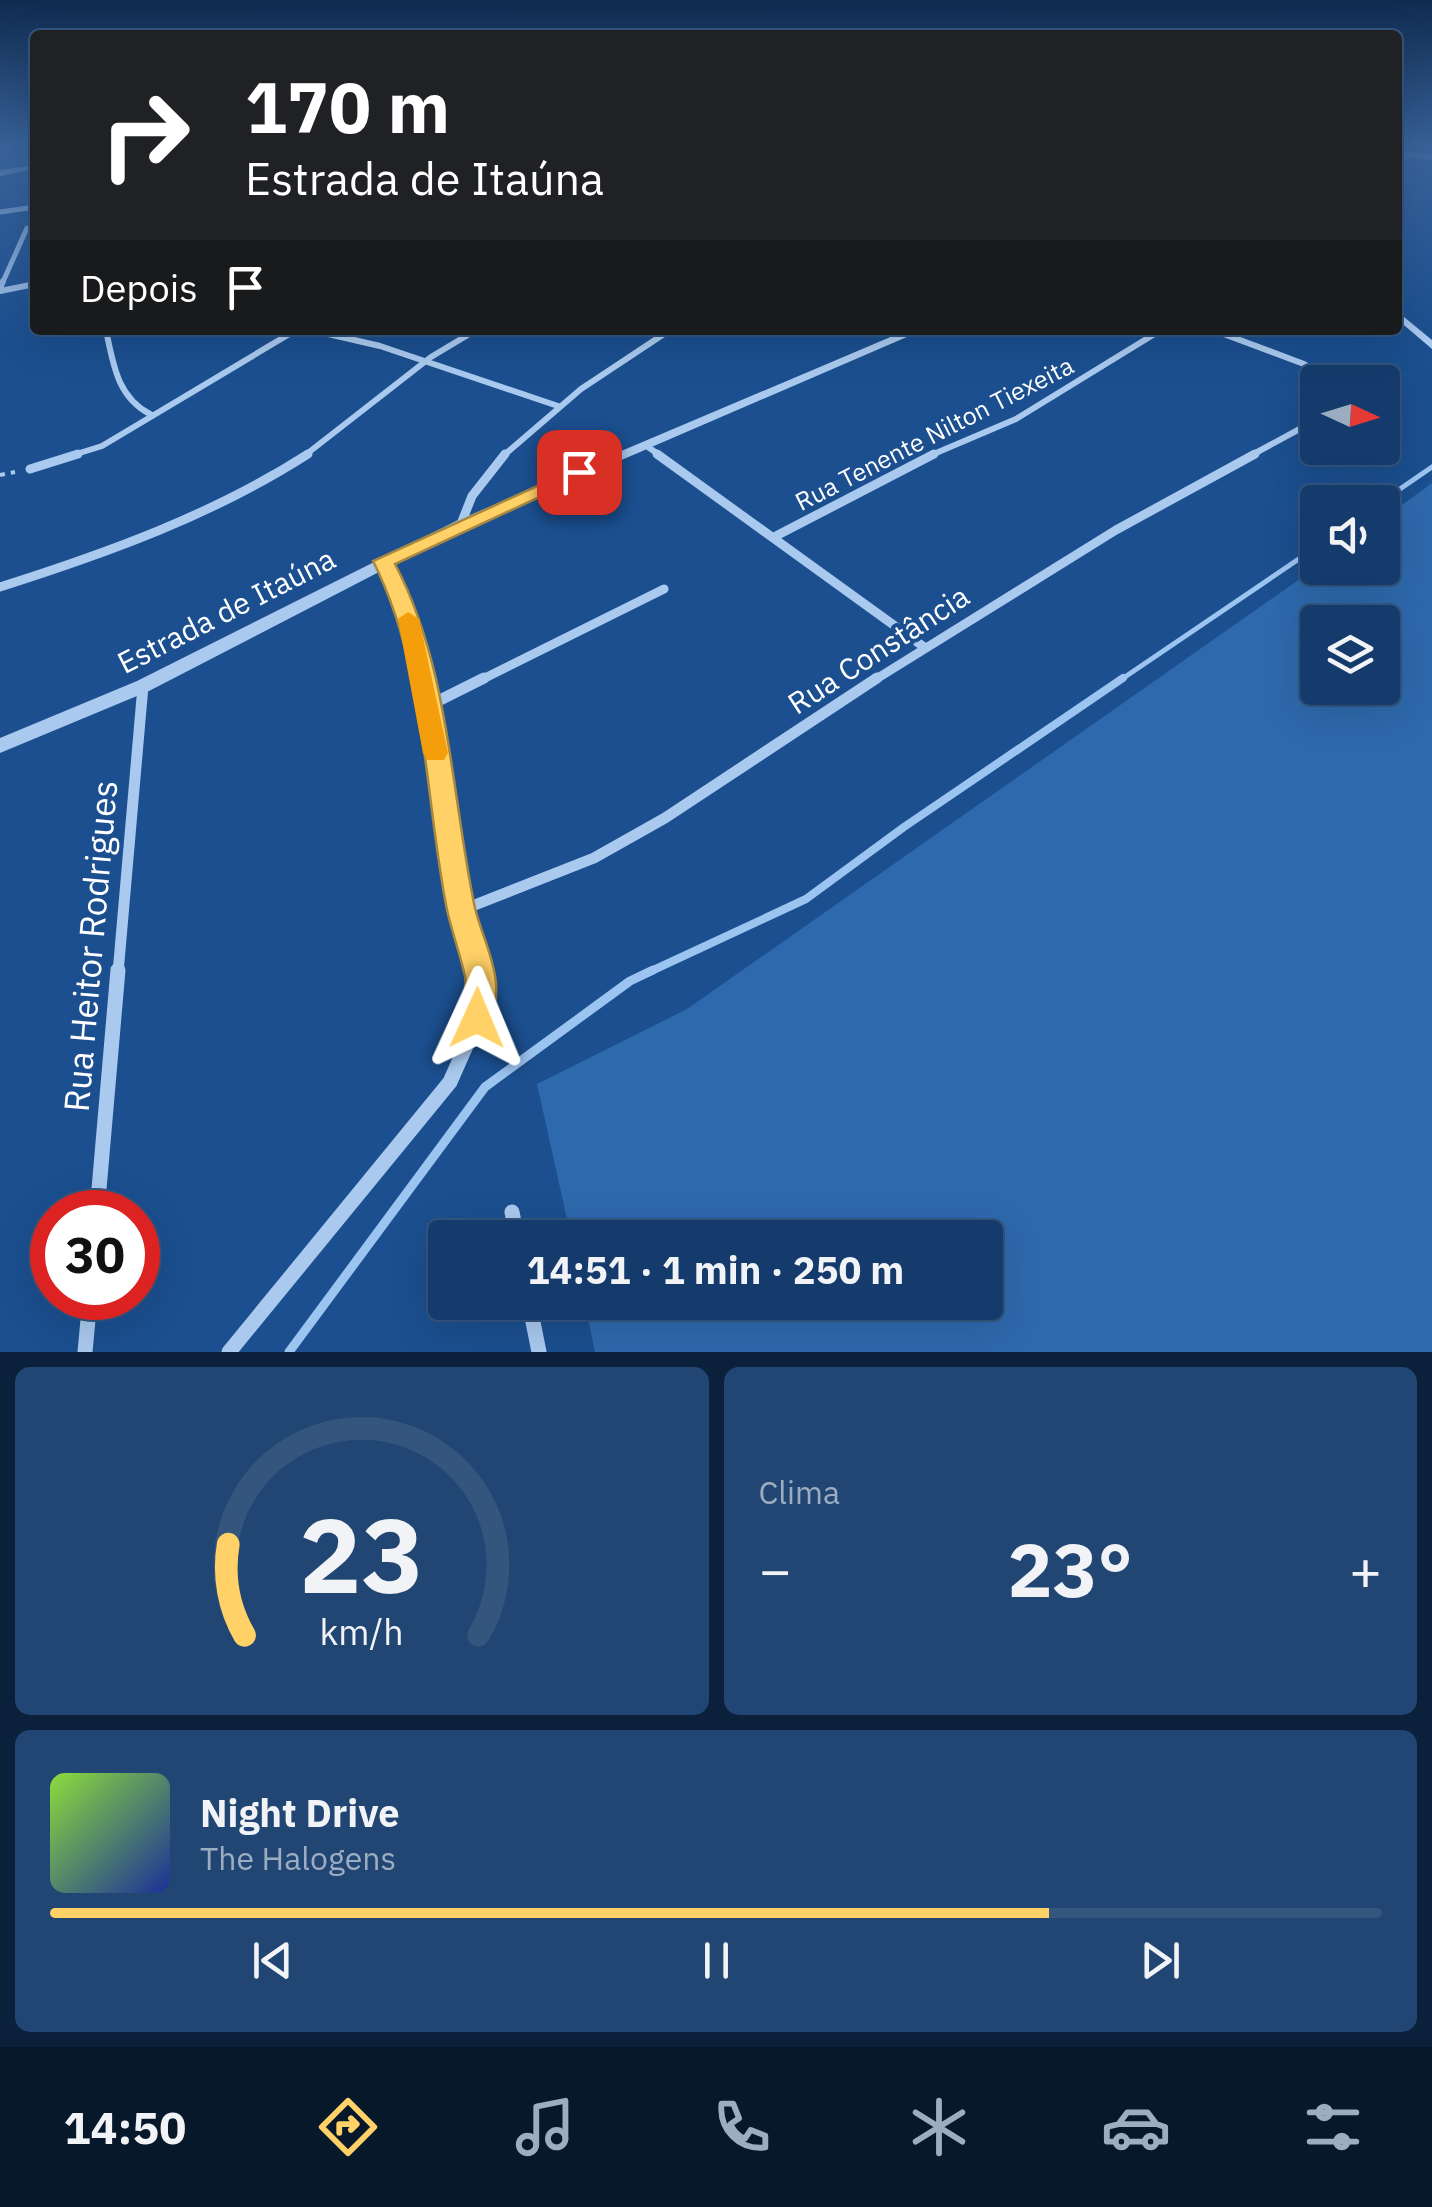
<!DOCTYPE html>
<html lang="pt">
<meta charset="utf-8">
<style>
body{margin:0;font-family:"IBM Plex Sans",sans-serif;background:#214673;color:#f1f3f6;height:100vh;display:flex;flex-direction:column;font-size:38px;white-space:nowrap}
*{box-sizing:border-box;margin:0}
p{font-size:32px;color:#9dadc1}
.icon{flex:none;width:55px;height:55px;fill:none;stroke:currentColor;stroke-width:2;stroke-linecap:round;stroke-linejoin:round}
.map{position:relative;height:1352px;overflow:hidden}
.sheet{display:flex;flex-direction:column;gap:15px;padding:15px;background:#0b203b;flex:1}
.sheet>*{flex:none}
.top-card{position:absolute;left:30px;top:30px;width:1372px;height:305px;border-radius:10px;box-shadow:0 10px 40px #0002,0 0 0 2px #33557e;background:#202124;color:#fff;overflow:hidden}
.needle{width:65px;rotate:94deg}
.tools{position:absolute;left:1300px;top:365px;display:grid;gap:20px}
.tools a{display:grid;place-items:center;width:100px;height:100px;border-radius:10px;background:#143b6b;box-shadow:0 10px 40px #0002,0 0 0 2px #33557e;font-size:50px}
.speed{position:absolute;left:30px;top:1190px;display:flex;gap:20px;font-size:50px;font-weight:700;text-align:center}
.speed>*{display:grid;place-content:center;width:130px;height:130px;border-radius:50%;background:#143b6b;box-shadow:0 10px 40px #0002,0 0 0 2px #33557e;line-height:1}
.speed .limit{border:15px solid #d22;background:#fff;color:#111}
.pin{position:absolute;display:grid;place-items:center;width:85px;height:85px;color:#fff;margin:-42px;border-radius:20px;box-shadow:0 5px 15px #0006}
.me{position:absolute;width:110px;margin:-55px;rotate:1deg;stroke-linejoin:round;filter:drop-shadow(0 0 8px #0008)}
.turn{display:flex;align-items:center;gap:35px;height:210px;padding:0 50px;font-size:45px}
.turn .icon{width:130px;height:130px;stroke-width:2.5}
.turn b{display:block;font-size:70px;line-height:85px}
.then{display:flex;align-items:center;height:95px;padding:0 50px;background:#0003;gap:20px;font-size:38px}
.big{font-size:75px;font-weight:800;line-height:1.1}
.sheet .tile{flex:1;display:flex;flex-direction:column;justify-content:center;gap:15px;min-width:0;padding:0 35px;border-radius:15px;background:#214673}
.sheet .dial{align-items:center;gap:0}
.dial svg{height:260px;overflow:visible;fill:none;stroke:#33557e;stroke-width:7;stroke-linecap:round;text-anchor:middle}
.dial text{fill:#f1f3f6;stroke:none}
.song{display:flex;align-items:center;gap:30px}
.cover{width:120px;height:120px;border-radius:15px;background:linear-gradient(135deg,hsl(90 70% 55%),hsl(230 70% 35%))}
.played{height:10px;border-radius:5px;background:linear-gradient(90deg,#ffd166 75%,#33557e 75%)}
.keys{display:flex;justify-content:space-around;direction:ltr}
.heat{display:flex;justify-content:space-between;align-items:center;font-size:55px;direction:ltr}
.sheet .tiles{flex:1;display:grid;gap:15px;grid-template-columns:1fr 1fr}
.tile:last-child{grid-column:span 2}
.trip{position:absolute;left:428px;top:1220px;width:575px;height:100px;border-radius:10px;background:#143b6b;box-shadow:0 10px 40px #0002,0 0 0 2px #33557e;font-weight:800;line-height:100px;text-align:center}
.tab-bar{display:flex;height:160px;justify-content:space-around;align-items:center;background:#08182b;color:#9dadc1}
.tab-bar .icon{width:70px;height:70px}
.tab-bar .current{color:#ffd166}
.tab-bar b{font-size:45px;color:#f1f3f6}
.map>svg:first-child{display:block}
.green{fill:#2e69ad;fill-rule:evenodd}
.lines{fill:none;stroke-linecap:round;stroke-linejoin:round}
.stream-far2{stroke:#9cc4f0;stroke-width:5}
.stream-far1{stroke:#9cc4f0;stroke-width:8}
.stream{stroke:#9cc4f0;stroke-width:9}
.path{stroke:#a9c9ee;stroke-width:4;stroke-dasharray:5 6;stroke-linecap:butt}
.minor-far4{stroke:#a9c9ee;stroke-width:5}
.minor-far3{stroke:#a9c9ee;stroke-width:6}
.minor-far2{stroke:#a9c9ee;stroke-width:9}
.minor-far1{stroke:#a9c9ee;stroke-width:11}
.minor{stroke:#a9c9ee;stroke-width:15}
.tertiary{fill:#a9c9ee;fill-rule:evenodd}
.route{fill:#ffd166;stroke:#a68842;stroke-width:2.5}
.slow{fill:#f59e0b}
.labels{text-anchor:middle;dominant-baseline:central;stroke-width:8;stroke-linejoin:round;paint-order:stroke}
.far-street-label{font-size:25px;fill:#fff;stroke:#1b4f8f}
.street-label{font-size:30px;fill:#fff;stroke:#1b4f8f}
.near-street-label{font-size:35px;fill:#fff;stroke:#1b4f8f}
</style>
<div class="map">
<svg width="1432" height="1352" viewBox="0 0 1432 1352">
<rect width="100%" height="100%" fill="#1b4f8f"/>
<path class="green" d="M1432,483v869h-837l-10,-49 400,-1v-64l-414,-1 -34,-153 150,-75 630,-442 65,1 1,-49zM1318,622h64v66h-64z"/>
<g class="lines">
<path class="stream-far2" d="M1381,502l51,-35
M1119,681l199,-135"/>
<path class="stream-far1" d="M647,973l159,-74 98,-72 219,-149"/>
<path class="stream" d="M289,1352l196,-265 145,-106 23,-11"/>
<path class="path" d="M0,475l15,-3"/>
<path class="minor-far4" d="M1398,154l34,3
M0,212l35,-5
M2,284l25,-56"/>
<path class="minor-far3" d="M0,288l3,-7
M0,291l35,-7
M106,330c7,33 11,67 44,84
M311,330l69,16 178,60
M1213,330l91,34 30,18
M645,445l16,11
M70,456l32,-10 194,-116
M304,456l127,-99 45,-27
M503,456l78,-67 89,-59
M929,456l87,-37 145,-89
M1250,456l68,-37"/>
<path class="minor-far2" d="M657,454l267,193
M30,469l48,-15
M461,524l11,-28 33,-42
M774,537l160,-83
M383,561l18,34 25,86
M0,587c107,-34 213,-72 308,-133
M479,681l185,-92
M873,681l243,-151 139,-76"/>
<path class="minor-far1" d="M425,678l36,231 19,64
M428,706l56,-28
M462,910l132,-52 71,-40 212,-140
M118,973l25,-287"/>
<path class="minor" d="M97,1212l21,-242
M512,1212l5,26
M529,1302l10,50
M85,1352l5,-54
M229,1352l221,-270 27,-61 3,-51"/>
<path class="tertiary" d="M35,165v4l-35,7v-6z
M1398,312l34,28v9l-34,-29z
M907,330h16l-457,197 -317,164 -149,62v-15l137,-57 319,-160z"/>
</g>
<linearGradient id="sky" x2="0" y2="1"><stop stop-color="#0f2b4f"/><stop offset="0.44" stop-color="#39639b"/><stop offset="1" stop-color="#39639b" stop-opacity="0"/></linearGradient>
<rect width="1432" height="339" fill="url(#sky)"/>
<path class="route" d="M579,467l9,5 -3,4 -190,88c55,104 56,231 80,344 6,25 19,50 21,75 1,14 -2,32 -8,45l-11,5 -11,-5c-7,-17 2,-34 -1,-52 -5,-22 -13,-44 -18,-66 -23,-115 -20,-242 -74,-349z"/>
<path class="slow" d="M408,612l11,7 29,134 -4,7h-17l-4,-7 -25,-134z"/>
<g class="labels">
<g class="far-street-label">
<text transform="translate(934 433) rotate(-27)">Rua Tenente Nilton Tiexeita</text>
</g>
<g class="street-label">
<text transform="translate(226 610) rotate(-27)">Estrada de Itaúna</text>
<text transform="translate(878 649) rotate(-33)">Rua Constância</text>
</g>
<g class="near-street-label">
<text transform="translate(90 946) rotate(-85)">Rua Heitor Rodrigues</text>
</g>
</g>
</svg>
<div class="tools">
<a><svg class="needle" viewBox="-14 -14 28 28"><path d="M0-13l5 13h-10z" fill="#e53935"/><path d="M0 13l5-13h-10z" fill="#9dadc1"/></svg></a>
<a><svg class="icon" aria-label="sound" viewBox="0 0 24 24"><path d="M4 9h4l5-4v14l-5-4H4zM17 9q2 3 0 6"/></svg></a>
<a><svg class="icon" aria-label="layers" viewBox="0 0 24 24"><path d="M12 4l9 5-9 5-9-5zM3 14l9 5 9-5"/></svg></a>
</div>
<div class="speed"><div class="limit">30</div></div>
<div class="pin" style="left:579px;top:472px;background:#d93025"><svg class="icon" aria-label="arrive" viewBox="0 0 24 24"><path d="M6 21V4h12l-3 4 3 4H6"/></svg></div>
<svg class="me" style="left:477px;top:1018px" viewBox="-20 -20 40 40"><path d="M0-17L14 15 0 8-14 15z" fill="#ffd166" stroke="#fff" stroke-width="4"/></svg>
<div class="trip">14:51 · 1 min · 250 m</div>
<div class="top-card">
<div class="turn"><svg class="icon" aria-label="right" viewBox="0 0 24 24"><path d="M7 20v-9h11M14 6l5 5-5 5"/></svg><div><b>170 m</b>Estrada de Itaúna</div></div>
<div class="then">Depois<svg class="icon" aria-label="arrive" viewBox="0 0 24 24"><path d="M6 21V4h12l-3 4 3 4H6"/></svg></div>
</div>
</div>
<section class="sheet">
<div class="tiles">
<div class="tile dial"><svg viewBox="0 0 100 80">
<path d="M14 69A42 42 0 1 1 86 69"/>
<path d="M14 69A42 42 0 0 1 9 41" stroke="#ffd166"/>
<text x="50" y="56" font-size="32" font-weight="700">23</text>
<text x="50" y="72" font-size="11">km/h</text>
</svg></div>
<div class="tile"><p>Clima</p>
<div class="heat"><a>−</a><b class="big">23°</b><a>+</a></div>
</div>
<div class="tile">
<div class="song"><i class="cover"></i><div><b>Night Drive</b><p>The Halogens</p></div></div>
<div class="played"></div>
<div class="keys"><svg class="icon" aria-label="previous" viewBox="0 0 24 24"><path d="M18 5L8 12l10 7zM5 5v14"/></svg><svg class="icon" aria-label="pause" viewBox="0 0 24 24"><path d="M8 5v14M16 5v14"/></svg><svg class="icon" aria-label="next" viewBox="0 0 24 24"><path d="M6 5l10 7-10 7zM19 5v14"/></svg></div>
</div>
</div>
</section>
<nav class="tab-bar">
<b>14:50</b>
<svg class="icon current" aria-label="directions" viewBox="0 0 24 24"><path d="M12 3l9 9-9 9-9-9zM9 14v-3h6M13 9l2 2-2 2"/></svg>
<svg class="icon" aria-label="music" viewBox="0 0 24 24"><path d="M9 18V5l10-2v13"/><circle cx="6" cy="18" r="3"/><circle cx="16" cy="16" r="3"/></svg>
<svg class="icon" aria-label="phone" viewBox="0 0 24 24"><path d="M5 4h4l2 5-3 2q2 4 5 5l2-3 5 2v4C11 20 4 13 5 4z"/></svg>
<svg class="icon" aria-label="climate" viewBox="0 0 24 24"><path d="M12 3v18M4 7l16 10M4 17L20 7"/></svg>
<svg class="icon" aria-label="car" viewBox="0 0 24 24"><path d="M5 17H2v-5l4-1 3-4h7l3 4 3 1v5h-3M9 17h6M6 11h13"/><circle cx="7" cy="17" r="2"/><circle cx="17" cy="17" r="2"/></svg>
<svg class="icon" aria-label="filters" viewBox="0 0 24 24"><path d="M4 7h16M4 17h16"/><circle cx="9" cy="7" r="2"/><circle cx="15" cy="17" r="2"/></svg>
</nav>
